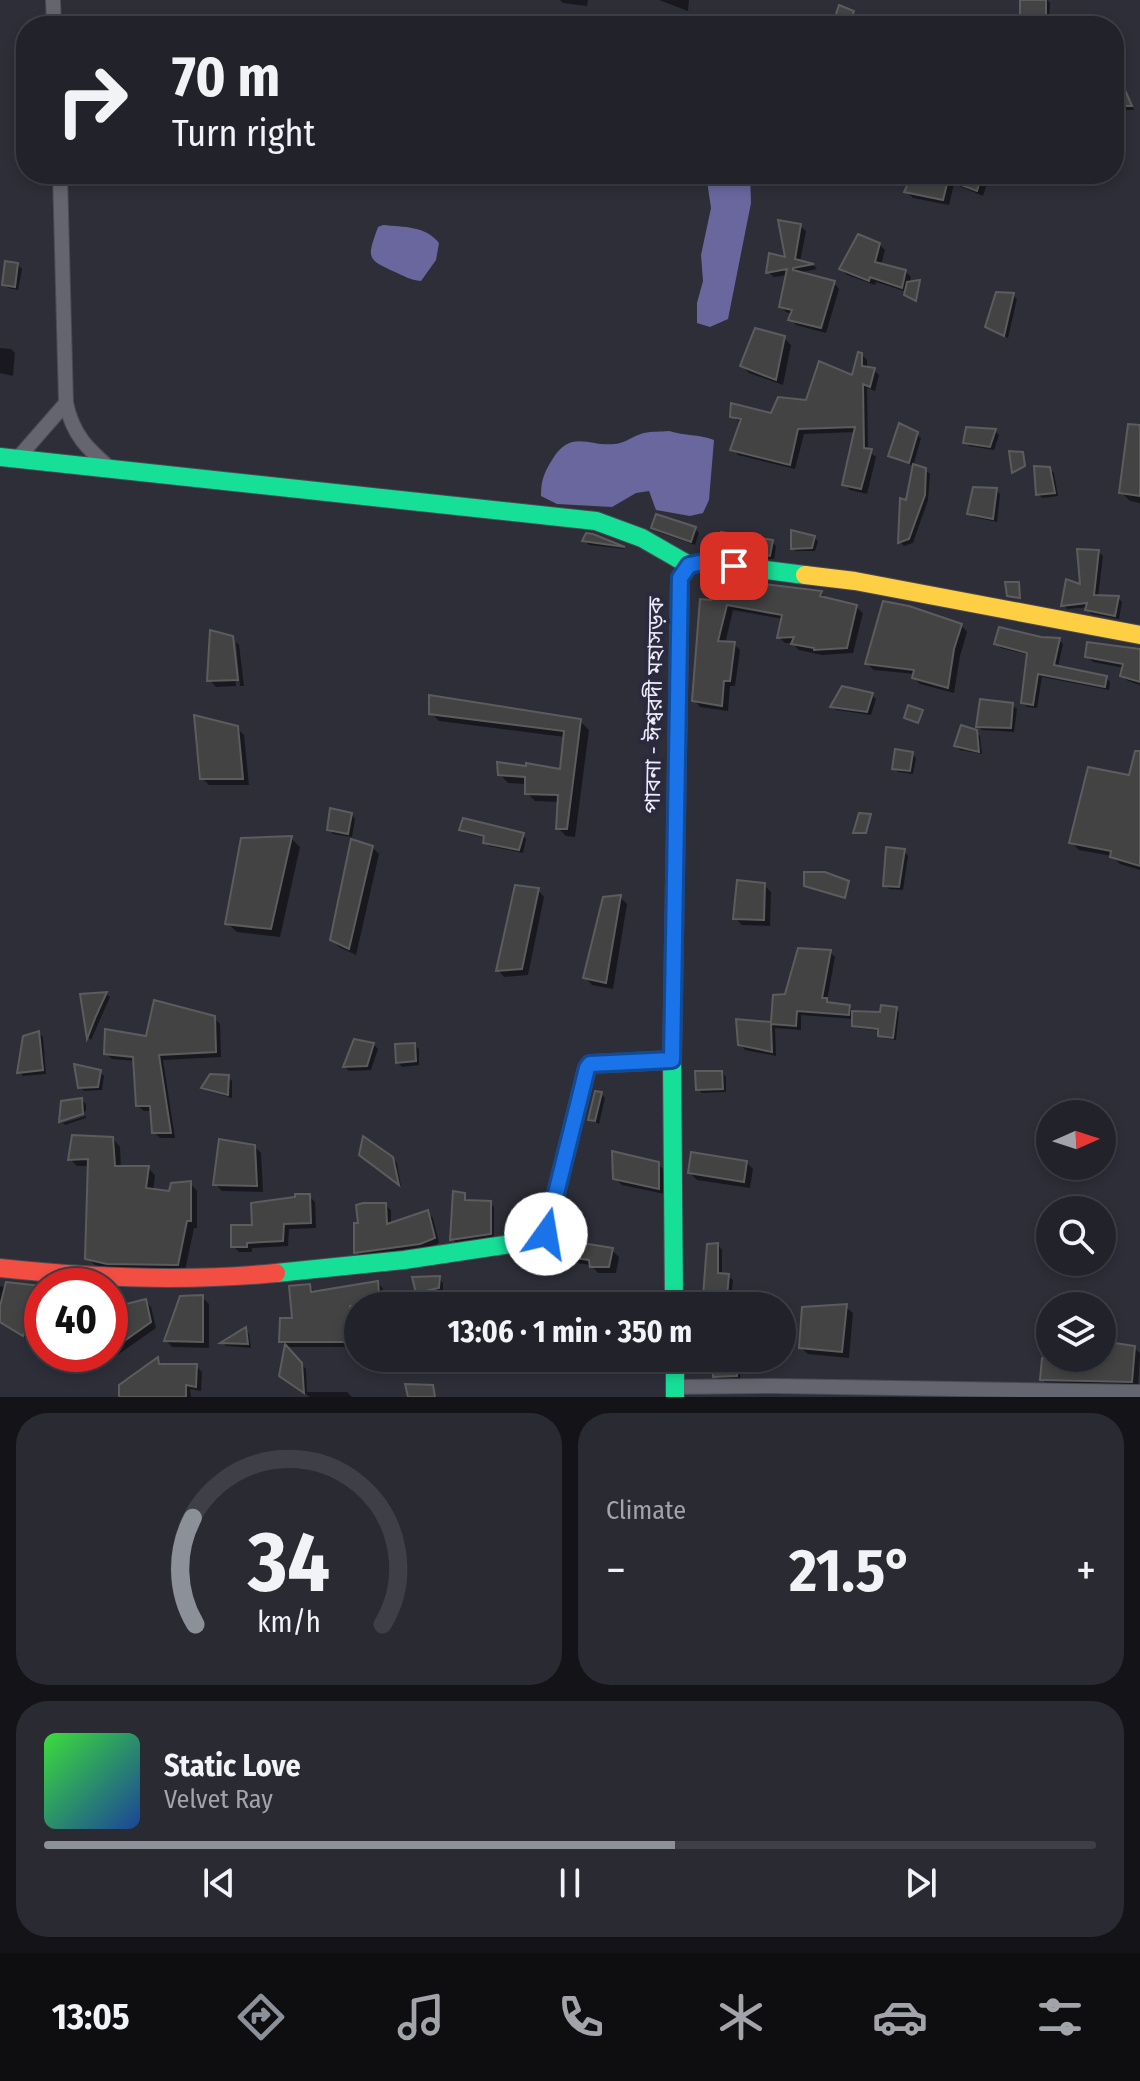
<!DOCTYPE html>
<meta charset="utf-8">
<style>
body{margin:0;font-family:"Fira Sans Condensed","Noto Sans Bengali",sans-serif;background:#2a2a33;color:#f1f3f6;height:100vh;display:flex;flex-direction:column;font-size:30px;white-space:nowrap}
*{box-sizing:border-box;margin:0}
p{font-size:26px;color:#a2a4a9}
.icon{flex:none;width:44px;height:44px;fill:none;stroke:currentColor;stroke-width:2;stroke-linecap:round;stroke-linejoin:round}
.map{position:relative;height:1397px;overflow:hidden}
.panel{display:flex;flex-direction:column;gap:16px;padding:16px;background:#131318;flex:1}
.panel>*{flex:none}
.top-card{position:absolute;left:16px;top:16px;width:1108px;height:168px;border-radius:32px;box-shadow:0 4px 12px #0003,0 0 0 2px #3f3f47;background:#22222b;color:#f1f3f6;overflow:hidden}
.needle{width:52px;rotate:87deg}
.fabs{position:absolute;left:1036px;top:1100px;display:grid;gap:16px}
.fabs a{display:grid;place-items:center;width:80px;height:80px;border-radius:50%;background:#22222b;box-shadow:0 4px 12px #0003,0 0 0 2px #3f3f47;font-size:40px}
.speed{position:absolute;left:24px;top:1268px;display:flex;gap:16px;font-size:40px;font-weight:700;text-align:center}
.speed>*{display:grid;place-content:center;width:104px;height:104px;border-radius:50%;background:#22222b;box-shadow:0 4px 12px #0003,0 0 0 2px #3f3f47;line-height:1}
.speed .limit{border:12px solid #d22;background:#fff;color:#111}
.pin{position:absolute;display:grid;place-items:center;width:68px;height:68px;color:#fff;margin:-34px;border-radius:16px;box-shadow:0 4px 12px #0006}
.me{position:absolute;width:88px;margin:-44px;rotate:13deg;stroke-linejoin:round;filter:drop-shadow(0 0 6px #0008)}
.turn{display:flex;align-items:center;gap:28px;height:168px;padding:0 24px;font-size:36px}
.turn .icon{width:104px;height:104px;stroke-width:2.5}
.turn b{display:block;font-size:56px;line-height:68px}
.big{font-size:60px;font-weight:700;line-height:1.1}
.panel .tile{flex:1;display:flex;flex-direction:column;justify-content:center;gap:12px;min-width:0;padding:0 28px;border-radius:32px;background:#2a2a33}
.panel .dial{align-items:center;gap:0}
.dial svg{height:208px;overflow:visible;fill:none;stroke:#3f3f47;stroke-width:7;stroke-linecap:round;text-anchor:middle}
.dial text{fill:#f1f3f6;stroke:none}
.song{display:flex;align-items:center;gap:24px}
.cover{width:96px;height:96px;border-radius:12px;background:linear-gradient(135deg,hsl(120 70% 55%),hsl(220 70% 35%))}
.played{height:8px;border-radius:4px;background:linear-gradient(90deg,#8c9099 60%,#3f3f47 60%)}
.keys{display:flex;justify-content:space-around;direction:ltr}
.heat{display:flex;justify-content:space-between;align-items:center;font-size:44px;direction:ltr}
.panel .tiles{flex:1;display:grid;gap:16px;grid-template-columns:1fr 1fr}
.tile:last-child{grid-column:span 2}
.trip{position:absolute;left:344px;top:1292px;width:452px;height:80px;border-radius:40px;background:#22222b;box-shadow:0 4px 12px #0003,0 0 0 2px #3f3f47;font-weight:700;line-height:80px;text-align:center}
.menu{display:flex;height:128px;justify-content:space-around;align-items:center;background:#0e0e11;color:#a2a4a9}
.menu .icon{width:56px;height:56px}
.menu .on{color:#8c9099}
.menu b{font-size:36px;color:#f1f3f6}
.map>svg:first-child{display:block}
.water{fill:#6a679e}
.shadow{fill:#0007}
.building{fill:#434344;stroke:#5c5c5c;stroke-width:2}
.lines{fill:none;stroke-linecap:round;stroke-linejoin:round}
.street-casing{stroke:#4a4a54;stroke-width:16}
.fast-casing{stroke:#4a4a54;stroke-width:20}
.slow-casing{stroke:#4a4a54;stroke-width:20}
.jam-casing{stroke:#4a4a54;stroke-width:20}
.street{stroke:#65656f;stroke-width:14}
.fast{stroke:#16e098;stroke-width:18}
.slow{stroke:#ffcf43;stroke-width:18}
.jam{stroke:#f24e42;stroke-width:18}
.route-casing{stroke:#114b97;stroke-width:20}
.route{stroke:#1a73e8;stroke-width:14}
.labels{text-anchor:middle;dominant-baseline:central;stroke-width:8;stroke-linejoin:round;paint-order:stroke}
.street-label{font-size:22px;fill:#ebebf9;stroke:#2a293e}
</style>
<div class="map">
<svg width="1140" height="1397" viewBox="0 0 1140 1397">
<rect width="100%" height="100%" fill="#2e2e39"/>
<path class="water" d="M706,174h44l1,29 -23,116 -18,8 -13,-4v-20l6,-22 -2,-26 10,-47z
M383,225c21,2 43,1 56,18l-3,17 -15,21c-11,-1 -17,-5 -26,-9 -29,-13 -28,-14 -17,-45z
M669,431c16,5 29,3 45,9l-5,60 -6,13 -13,3 -34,-6 -7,-19 -13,2 -24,14 -55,-3 -16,-8c0,-16 3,-23 11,-36 20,-34 40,-10 68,-17 8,-2 15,-8 24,-10 8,-2 17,-1 25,-2z"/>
<path class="shadow" d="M560,0h28l-1,6 -24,-3z
M659,0h30l-1,11z
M1022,0h25l3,3 -1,18h-23l-4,-5z
M853,12l5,5 -4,9h-20z
M1114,83h7l4,5 9,22h-20z
M915,174h71l3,3 -6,19 -29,-12 -5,21 -36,-7 -6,-6z
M800,226l6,5 -6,31 13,3 4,4 -20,4 37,10 5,6 -13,44 -30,-8 -5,-6 2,-5 -7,-2 -5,-5 6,-32 -13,2 -6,-5 19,-13z
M879,244l6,6 -4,16 24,5 6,6 -2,7 11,-1 -3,18 -9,-5 -1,-4 -31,-10 -1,3 -28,-10 -6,-6z
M18,265l4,4 -4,21 -10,-2 -4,-4z
M1013,295l4,4 -9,39 -21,-12z
M784,338l7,7 -8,40 -34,-12 -7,-7z
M0,348l11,1 4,4 -2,23 -13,-3z
M861,354l6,6v9l7,1 5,5 -4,16 -8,-3 1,63 8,6 -9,37 -17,-4 -6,-6 12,-52 -52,2 -9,35 -57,-14 -5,-6 9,-26 -10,-6 40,-1 36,-14 46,-24z
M1140,427v76l-10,-2 -9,-9z
M967,429l28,2 4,4 -5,15 -25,-4 -4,-4z
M916,434l5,4 -8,28 -22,-11z
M1050,469l4,4 4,23 -16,2 -4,-4z
M925,470l5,4 -2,26 -15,43 -9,3 -4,-4 7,-40z
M996,490l4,4 -3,28 -24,-5 -4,-4z
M653,528l42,1 4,4 -4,12 -37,-13z
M592,536l32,12 1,1 -36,-4 -4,-4z
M814,538l4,3 -3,10h-19l-3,-3z
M772,542l4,4 -2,13 -46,-5 -7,-7z
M1099,552l4,4 -5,41 20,1 4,4 -3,17 -28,-5 -4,-4 1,-3 -21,2 -3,-4 18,-18z
M718,580l103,13 7,6 28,8 7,6 -10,40 -31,2 -23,-5 -7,-7h-7l-6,-6 4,-18 -50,-9 -8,34h9l6,6 -5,36h-5l-2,25 -28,-4 -6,-7z
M961,625l6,7 -7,24 -6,37 -34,-9 -6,-6 1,-4 -41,-4 -7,-6z
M232,638l4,48 -20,1 -6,-7z
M1041,639l18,1 4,4 -5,23 48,11 4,4 -1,8 -67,-13 -5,31 -10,-1 -4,-4 6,-48 -28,-7 -5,-4z
M236,642l3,3 5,41h-4z
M1140,650v35l-12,-4 -6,-6 2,-7 -31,-6 -6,-6z
M872,695l4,4 -5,16 -35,-5 -4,-4z
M1012,705l5,4 -3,23 -32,-2 -4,-4z
M431,713l149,8 9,9 -14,107 -9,-1 -8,-8 2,-26 -25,-1 -8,-8v-9l-19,-1 -8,-9 62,-3 3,-34 -126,-16z
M237,728l7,7 5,50h-40l-7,-7z
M976,732l4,4 2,18 -22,-4 -4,-4z
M912,754l4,4 -3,16 -15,-2 -4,-4z
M1140,756v114l-20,-6 -8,-8 -33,-6 -8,-8 60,-64z
M351,814l4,5 -3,18 -19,-3 -4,-5z
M462,830l61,5 3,4 -3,14 -34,-7 -4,-4 1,-4 -21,-5z
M291,838l9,9 -20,90 -43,-5 -10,-9z
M372,847l7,7 -23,101 -17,-8 -7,-7z
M904,851l4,5 -5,34 -14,-1 -4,-4z
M764,885l7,7 -1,34 -28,-1 -7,-7z
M538,890l6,7 -16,78 -24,2 -6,-7z
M620,897l7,7 -14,85 -21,-4 -6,-7z
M830,952l5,5 -8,44 23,6 5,6 27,2 14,-6 3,3 -3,28 -13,-2 -3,-7 -23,-3 -3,-9 -53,-4v15l-26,-2 1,28 -31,-6 -5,-6 -2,-23 35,3 14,-28z
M106,994l4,3 -19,43 -2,-2 -6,-42z
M214,1018l6,6 1,33 -58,3 12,78h-15l-6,-6 -1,-21h-9l-6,-5 -2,-45 -24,-2 -6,-5z
M39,1033l4,4 3,37 -23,2 -4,-4z
M355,1041l19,4 4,4 -7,21 -22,1 -4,-4z
M414,1045l5,4v16l-17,2 -4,-4z
M100,1072l4,4 -2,14 -18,1 -4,-4z
M722,1073l4,4v15l-24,1 -4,-4z
M228,1077l4,4v17l-24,-7 -4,-4z
M601,1094l4,4 -6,26 -9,-5z
M82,1100l4,4v7l-23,8v4l23,-7v2l-21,7 -4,-4 1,-18z
M113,1139l7,8 1,21h27l7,7 -2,16 18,2 19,-10 7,8v37h-3l-9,43 -69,-1 -21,-5 -8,-7 3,-92h-13l-7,-7z
M254,1146l7,7 2,39 -41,-1 -7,-7z
M392,1158l5,5 4,23 -36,-27z
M746,1162l7,7 -3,19 -53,-8 -7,-7z
M658,1164l7,7v23l-43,-9 -7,-7z
M464,1195l4,7 22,1 4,4v31l-38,5 -4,-4z
M309,1196l6,6 1,26 -27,1 -1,17 -36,2v4h-13l-6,-6 21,-20 43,-27z
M385,1205l6,5v14l36,-11 6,5 6,25 -13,6 -65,8 -5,-5z
M718,1245l4,5v25l6,1 5,4 -2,20h-22l-4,-4z
M612,1250l7,7 -3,16h-18l-7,-8 -36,-5 -6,-6z
M439,1278l4,5v9l-21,4 -5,-4z
M378,1283l5,6 1,17h-26v41h-72l-5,-6 14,-21 14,-34 7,7z
M8,1284l34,4v23l-12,30 -30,-19v-36l7,2z
M110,1292h7l6,6 -1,9 23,-6 6,6 5,21 -40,28 -24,2 -5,-4h23z
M202,1297l7,7v44l-37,-1 -6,-7z
M646,1302l11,1 3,3h-14z
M846,1307l7,6 -4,45 -41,-4 -7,-6z
M1046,1327h4v31h52v-15l32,5 6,5 -2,35 -89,-2 -7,-6z
M245,1330l4,4 2,14 -25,-2 -3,-3z
M286,1349l20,20 1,23h40l5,5h-42l-25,-18z
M604,1358h32l-3,10 -25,-1 -4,-4z
M715,1358h26l-1,22h-21l-4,-4z
M158,1360l5,5 33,1 6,6 -1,19 -11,-2 1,8h-70z"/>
<path class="building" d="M1020,0h26v18l-26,-1z
M839,5l15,6 -5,15h-17z
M1114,64l18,42h-18z
M913,174h69l-5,17 -29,-11 -5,20 -39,-8z
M778,220l23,4 -6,35 19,5 -21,4v2l42,11 -14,47 -33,-8 4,-10 -13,-3 8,-38 -21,4 3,-20 16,4z
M858,234l22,9 -5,19 31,8 -4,18 -32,-11 -1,4 -30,-12z
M5,261l13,2 -3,24 -13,-2z
M920,280l-4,21 -12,-6 3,-13z
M996,292l18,1 -10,43 -19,-9z
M755,328l30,8 -9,44 -36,-14z
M858,352l4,1v13l13,2 -5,19 -7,-3 1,64 8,1 -11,40 -19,-4 13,-58 -57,2 -8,36 -60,-15 11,-31 -11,-2 1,-14 40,10 7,-16 28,3 13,-39 33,14z
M899,423l19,9 -9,31 -21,-7z
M1128,424l12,1v71l-21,-3z
M966,427l30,2 -6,18 -27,-4z
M1009,451l14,1 2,14 -13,7z
M913,464l13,4 -1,27 -16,44 -11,4 2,-45 6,2z
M1034,466l16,1 5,26 -19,2z
M973,487l24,1 -4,31 -26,-5z
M656,514l40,13 -5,15 -40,-14z
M791,530l24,6 -3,12 -21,1z
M721,532l52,8 -3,16 -48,-6 -3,-2z
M586,533l7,1 32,13 -43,-6z
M1077,549l22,1 -5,45 25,1 -4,20 -30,-6 2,-7 -26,3 5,-27 14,5z
M716,578l106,13 -2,5 37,9 -10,43 -33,2v-2l-23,-4 3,-7 -17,1 5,-23 -55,-10 -9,36 17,1 -5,39h-6l-2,25 -30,-5 8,-102 11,1z
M1005,582h14l1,16 -13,-2z
M883,601l26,5 53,18 -8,25 -6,39 -36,-10 2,-8 -49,-6z
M999,627l42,10 19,1 -6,27 53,11 -2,11 -67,-13 -5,31 -12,-2 6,-50 -33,-9z
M210,630l23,6 5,44 -31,1z
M1087,642l53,7v33l-20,-6 3,-12 -38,-7z
M842,686l31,7 -6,19 -37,-5z
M429,695l152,24 -14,110h-11l2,-34 -33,-1v-17l-27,-2 -1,-13 29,4v-3l34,6 4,-38 -135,-17z
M980,699l33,4 -2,25 -35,-1z
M908,705l15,5 -5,13 -14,-5z
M194,715l44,11 5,53h-43z
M961,725l16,5 2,22 -25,-6z
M895,749l18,3 -3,19 -18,-2z
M1135,751h5v115l-30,-9 1,-6 -42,-8 19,-76 41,8z
M330,808l22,5 -4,21 -21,-4z
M859,813l12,1 -5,19h-13z
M463,818l61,15 -5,17 -36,-7 1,-7 -25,-6z
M292,836l-21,93 -46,-5 16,-86z
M351,839l22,7 -24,103 -19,-9z
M886,847l19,2 -6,38 -16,-1z
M804,872h21l24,9 -4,17 -41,-12z
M737,880l28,3 -1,37 -31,-1z
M515,885l24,3 -17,81 -26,2z
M621,895l-15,88 -23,-5 20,-81z
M798,948l33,2 -9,48h5v4l23,3 -1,10 -52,-4 -1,15 -25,-2 1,28 -34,-7 -2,-26 35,3 2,-27 12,-1z
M107,992l-11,24 -9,23 -7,-45z
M154,1000l61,16 1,36 -57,3 12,78h-19l-2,-27h-14l-3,-49 -29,-3 1,-25 41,7z
M881,1005l16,2 -4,31 -15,-2v-7l-26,-3v-15l28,1z
M39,1031l4,39 -26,3 6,-37z
M354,1039l20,4 -7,23 -24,1z
M415,1043l1,18 -20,2 -1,-19z
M74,1064l27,6 -3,17 -20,1z
M695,1071h27l1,18 -27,1z
M210,1074l19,1 -1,20 -27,-7z
M595,1091l7,1 -7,29 -7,-1z
M82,1098l1,16 -24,8 2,-21z
M72,1135l41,2 2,29h34l-3,22 23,3 2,-8 20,-2v40h-4l-9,44 -71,-1 -22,-5 3,-100 -20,1z
M363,1136l30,21 6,28 -40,-30z
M219,1139l36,6 2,41 -44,-1z
M612,1151l47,11v27l-46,-10z
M691,1152l56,9 -3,21 -56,-9z
M453,1191l12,2v7l26,1v33l-41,6z
M295,1194h15l1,29 -27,1 -1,17 -36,2v4h-16v-22h21l-1,-22 44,-6z
M363,1203h23l1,21 41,-14 7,28 -15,6 -66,9v-30h4l-2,-18z
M558,1239l55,9 -4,19h-19l-1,-7 -43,-6z
M718,1243v30l11,1 -2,23 -24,-1 4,-52z
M440,1276l-1,12 -23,5 -4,-16z
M378,1281l2,25h-30l1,36h-72l1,-24h12l-3,-32 21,-2 1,8z
M6,1282l36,4 -19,50 -23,-14v-16z
M203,1295v47l-39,-1 16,-45z
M146,1299l5,23 -41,29v-43z
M847,1304l-5,48 -43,-4 3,-41z
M246,1327l2,17 -28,-1z
M1102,1341l33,5 -3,36 -92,-2 2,-22h60z
M285,1344l17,19 2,30 -25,-17z
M158,1357l1,7h38l-1,23 -10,-2v12h-67v-12z
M713,1358h25l-1,18 -24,1z
M405,1384l28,1 2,12h-27z"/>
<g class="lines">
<defs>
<path id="street" d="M53,0l1,26
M60,174l6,229c7,33 22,46 46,67
M17,459l49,-56
M675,1387l99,-1 366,6"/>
<path id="fast" d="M0,457l596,64 46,17 47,27
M276,1273l128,-13 134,-20 8,-6 41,-166 3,-4 82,-4
M674,1306l-2,-246 8,-482 9,-13 15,-3 101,13
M675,1358v39"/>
<path id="slow" d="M805,575l50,6 285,54"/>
<path id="jam" d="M0,1268c92,10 184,14 276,5"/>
</defs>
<use href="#street" class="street-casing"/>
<use href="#fast" class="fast-casing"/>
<use href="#slow" class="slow-casing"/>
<use href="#jam" class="jam-casing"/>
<use href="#street" class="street"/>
<use href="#fast" class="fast"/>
<use href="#slow" class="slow"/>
<use href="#jam" class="jam"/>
</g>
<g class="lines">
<defs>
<path id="route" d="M546,1234l41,-166 3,-4 82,-4 8,-482 9,-13 15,-3 30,4"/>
</defs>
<use href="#route" class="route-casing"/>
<use href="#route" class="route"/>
</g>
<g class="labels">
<g class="street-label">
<text transform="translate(654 705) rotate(-89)">পাবনা - ঈশ্বরদী মহাসড়ক</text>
</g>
</g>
</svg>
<div class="fabs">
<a><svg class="needle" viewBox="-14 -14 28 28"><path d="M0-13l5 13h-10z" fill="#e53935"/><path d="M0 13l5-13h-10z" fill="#a2a4a9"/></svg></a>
<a><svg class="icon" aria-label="search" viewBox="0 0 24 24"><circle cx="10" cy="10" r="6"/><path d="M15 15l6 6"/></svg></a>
<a><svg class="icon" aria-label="layers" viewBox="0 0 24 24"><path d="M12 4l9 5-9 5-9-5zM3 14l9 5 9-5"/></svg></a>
</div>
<div class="speed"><div class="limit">40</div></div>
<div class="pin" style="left:734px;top:566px;background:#d93025"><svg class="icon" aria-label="arrive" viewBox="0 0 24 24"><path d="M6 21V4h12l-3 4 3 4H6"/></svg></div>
<svg class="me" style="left:546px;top:1234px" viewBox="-20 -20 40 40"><circle r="19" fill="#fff"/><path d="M0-13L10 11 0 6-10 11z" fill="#1a73e8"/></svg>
<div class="trip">13:06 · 1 min · 350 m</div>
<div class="top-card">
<div class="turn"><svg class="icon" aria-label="right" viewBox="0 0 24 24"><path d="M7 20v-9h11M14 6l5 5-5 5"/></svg><div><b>70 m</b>Turn right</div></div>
</div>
</div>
<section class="panel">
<div class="tiles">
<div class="tile dial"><svg viewBox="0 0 100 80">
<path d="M14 69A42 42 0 1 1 86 69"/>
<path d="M14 69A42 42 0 0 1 13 28" stroke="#8c9099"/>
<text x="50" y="56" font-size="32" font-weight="700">34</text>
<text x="50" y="72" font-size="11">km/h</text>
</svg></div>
<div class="tile"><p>Climate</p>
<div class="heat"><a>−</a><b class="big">21.5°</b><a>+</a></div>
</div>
<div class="tile">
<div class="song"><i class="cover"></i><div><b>Static Love</b><p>Velvet Ray</p></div></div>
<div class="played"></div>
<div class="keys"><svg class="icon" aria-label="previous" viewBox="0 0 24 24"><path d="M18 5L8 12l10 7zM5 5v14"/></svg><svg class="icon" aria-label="pause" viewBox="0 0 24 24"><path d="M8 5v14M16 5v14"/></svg><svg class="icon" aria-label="next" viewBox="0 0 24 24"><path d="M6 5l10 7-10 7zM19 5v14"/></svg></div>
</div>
</div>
</section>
<nav class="menu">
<b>13:05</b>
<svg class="icon on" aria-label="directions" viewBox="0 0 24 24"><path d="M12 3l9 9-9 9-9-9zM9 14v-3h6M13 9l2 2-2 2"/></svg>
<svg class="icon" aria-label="music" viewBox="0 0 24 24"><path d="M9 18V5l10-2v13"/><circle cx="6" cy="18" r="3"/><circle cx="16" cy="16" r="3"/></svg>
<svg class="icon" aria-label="phone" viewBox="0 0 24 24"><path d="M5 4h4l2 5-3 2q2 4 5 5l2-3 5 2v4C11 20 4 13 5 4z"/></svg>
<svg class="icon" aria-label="climate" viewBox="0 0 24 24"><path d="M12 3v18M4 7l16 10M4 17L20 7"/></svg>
<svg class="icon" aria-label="car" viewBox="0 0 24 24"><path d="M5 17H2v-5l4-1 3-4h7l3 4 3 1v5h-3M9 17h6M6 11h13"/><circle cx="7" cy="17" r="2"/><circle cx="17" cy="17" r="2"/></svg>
<svg class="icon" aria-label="filters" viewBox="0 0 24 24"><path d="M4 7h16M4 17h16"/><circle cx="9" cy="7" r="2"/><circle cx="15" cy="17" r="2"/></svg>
</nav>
